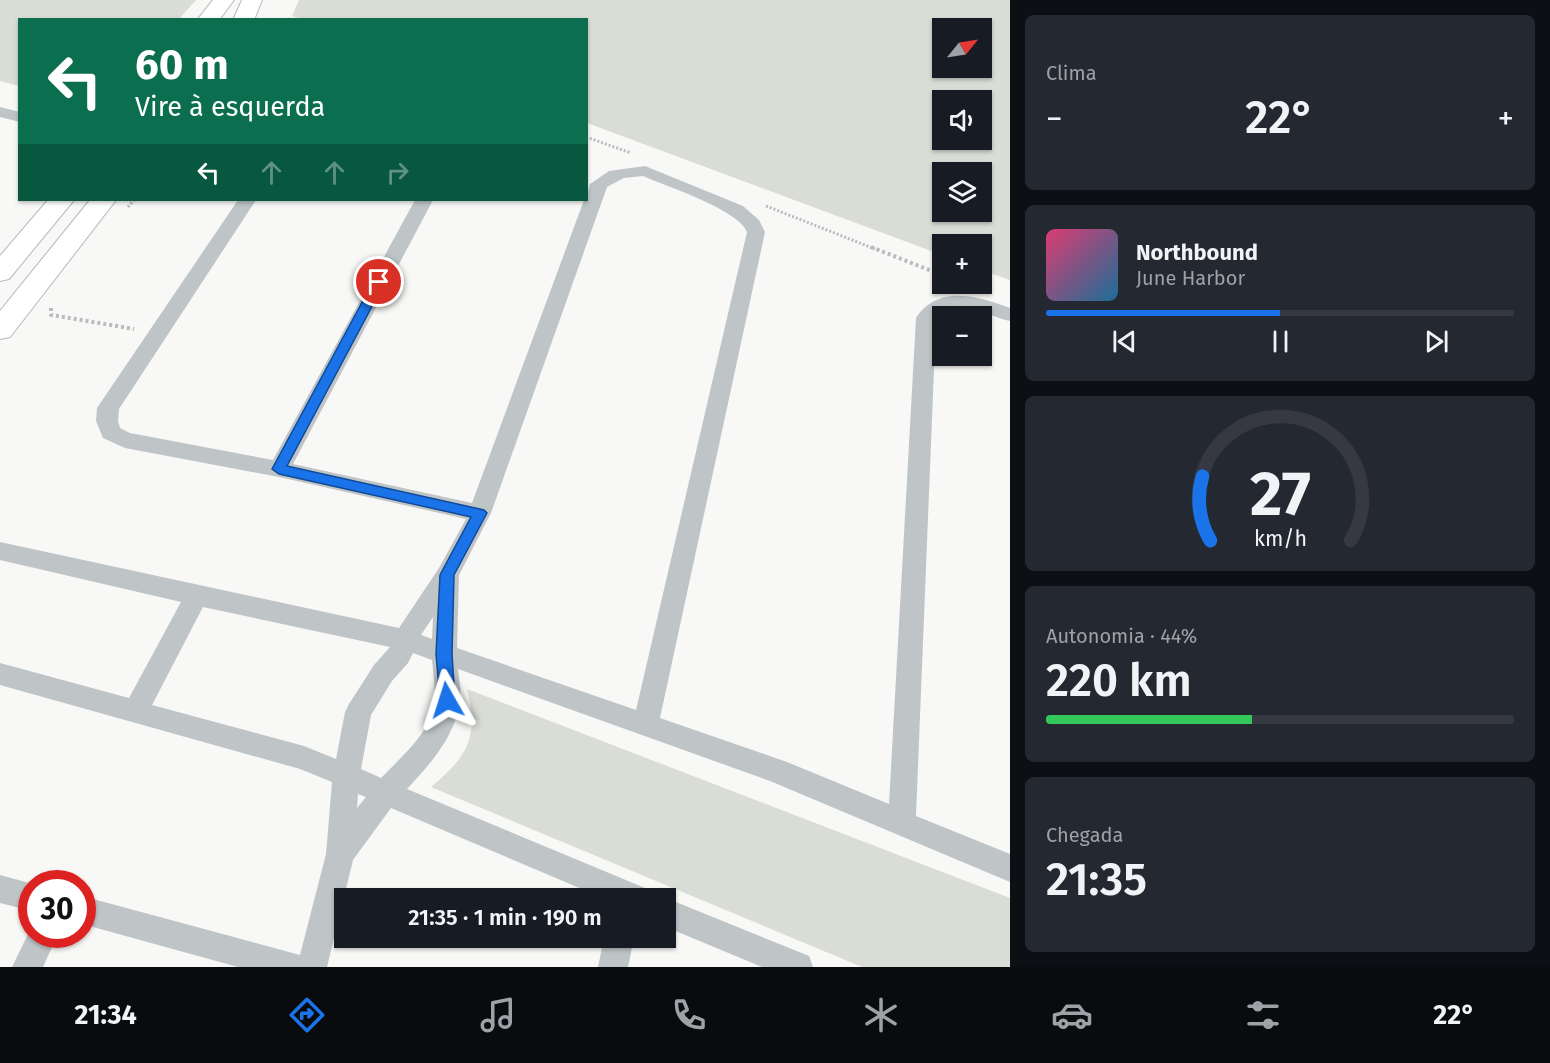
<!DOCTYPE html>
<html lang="pt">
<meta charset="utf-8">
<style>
body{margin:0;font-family:"Fira Sans",sans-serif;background:#242831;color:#f1f3f6;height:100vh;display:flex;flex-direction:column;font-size:22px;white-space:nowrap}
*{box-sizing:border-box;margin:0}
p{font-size:20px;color:#9ea1a6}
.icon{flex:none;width:33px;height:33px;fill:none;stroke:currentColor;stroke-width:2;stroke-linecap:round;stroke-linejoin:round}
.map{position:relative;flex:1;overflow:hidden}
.drawer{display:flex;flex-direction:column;gap:15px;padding:15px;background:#0d0f14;width:540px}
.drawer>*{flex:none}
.guide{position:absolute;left:18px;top:18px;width:570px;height:183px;border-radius:0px;box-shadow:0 2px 4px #0004;background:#0b6e4f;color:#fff;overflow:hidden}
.needle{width:39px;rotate:60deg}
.tools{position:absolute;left:932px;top:18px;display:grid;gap:12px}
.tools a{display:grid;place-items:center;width:60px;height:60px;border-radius:0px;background:#171b24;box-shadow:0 2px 4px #0004;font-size:30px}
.speed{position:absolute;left:18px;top:870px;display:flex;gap:12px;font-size:30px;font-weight:700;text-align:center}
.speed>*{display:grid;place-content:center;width:78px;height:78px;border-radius:50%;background:#171b24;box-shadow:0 2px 4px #0004;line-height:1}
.speed .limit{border:9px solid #d22;background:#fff;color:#111}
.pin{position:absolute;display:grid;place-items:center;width:51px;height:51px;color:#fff;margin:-26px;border:3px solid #fff;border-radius:50%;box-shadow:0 2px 6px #0007}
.me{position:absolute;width:66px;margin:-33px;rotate:354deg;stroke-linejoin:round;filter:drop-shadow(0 0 4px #0008)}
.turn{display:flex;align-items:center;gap:21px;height:126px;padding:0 18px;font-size:27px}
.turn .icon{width:78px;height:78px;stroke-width:2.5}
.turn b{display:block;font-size:42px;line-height:51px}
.lanes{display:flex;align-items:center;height:57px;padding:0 18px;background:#0003;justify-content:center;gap:30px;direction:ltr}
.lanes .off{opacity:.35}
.big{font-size:45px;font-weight:600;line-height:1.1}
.drawer .widget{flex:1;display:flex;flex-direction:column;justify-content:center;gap:9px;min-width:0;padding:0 21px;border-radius:9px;background:#242831}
.drawer .dial{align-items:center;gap:0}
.dial svg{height:156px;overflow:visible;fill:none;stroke:#363941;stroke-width:7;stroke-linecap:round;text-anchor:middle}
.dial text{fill:#f1f3f6;stroke:none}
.song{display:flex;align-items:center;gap:18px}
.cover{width:72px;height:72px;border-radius:9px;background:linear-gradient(135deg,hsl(340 70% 55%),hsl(200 70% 35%))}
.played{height:6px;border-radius:3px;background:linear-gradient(90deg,#1a73e8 50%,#363941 50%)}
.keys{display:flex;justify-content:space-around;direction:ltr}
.heat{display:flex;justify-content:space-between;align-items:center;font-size:33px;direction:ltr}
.charge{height:9px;border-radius:4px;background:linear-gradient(90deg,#34c759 44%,#363941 0)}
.trip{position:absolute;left:334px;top:888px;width:342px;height:60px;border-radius:0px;background:#171b24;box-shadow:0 2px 4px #0004;font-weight:600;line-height:60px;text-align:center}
.tabs{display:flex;height:96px;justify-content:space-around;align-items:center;background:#090b0e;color:#9ea1a6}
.tabs .icon{width:42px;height:42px}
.tabs .on{color:#1a73e8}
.tabs b{font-size:27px;color:#f1f3f6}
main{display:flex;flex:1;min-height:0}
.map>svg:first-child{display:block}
.green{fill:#d9ddd5;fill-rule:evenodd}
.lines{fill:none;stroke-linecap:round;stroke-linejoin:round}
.secondary-casing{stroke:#b2b9bc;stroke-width:2}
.path-far1{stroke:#b8bcbe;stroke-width:3;stroke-dasharray:2 2;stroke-linecap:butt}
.path{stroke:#b8bcbe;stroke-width:4;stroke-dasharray:3 3;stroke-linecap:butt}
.street{fill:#bfc5c7;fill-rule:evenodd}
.secondary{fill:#fff;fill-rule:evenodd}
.route{fill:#1a73e8;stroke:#114b97;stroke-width:1.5}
</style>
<main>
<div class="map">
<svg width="1010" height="967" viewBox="0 0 1010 967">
<rect width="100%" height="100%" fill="#f8f8f6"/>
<path class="green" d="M0,0h196l-17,19 -159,1 -1,66 -19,-5z
M299,0h711v280l-29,-10v-26h-39v11l-355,-132 -1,-103 -284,-1 -10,-3zM942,28h39v40h-39zM942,100h39v40h-39zM942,172h39v40h-39z
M467,689l543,209v69h-148l-431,-180c37,-31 48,-50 36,-98z"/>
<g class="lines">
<defs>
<path id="secondary" d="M213,0h21l-15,20h-22z
M242,0h20l-8,20h-21z
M48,200h26l-65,79 -9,2v-25z
M90,200h26l-106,137 -10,2v-28z"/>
</defs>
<use href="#secondary" class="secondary-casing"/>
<path class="path-far1" d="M586,137l45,16
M766,206l109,43
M128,207l6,-7"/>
<path class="path" d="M871,247l71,28
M51,308v7l83,14"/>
<path class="street" d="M0,107l20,5v10l-20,-5z
M645,166l98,40 16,14 6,12 -105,486 127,44 102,42 27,-486c22,-34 62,-22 94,-10v13c-25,-6 -53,-25 -74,-2l-20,497 94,38v28l-240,-101 -312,-112c1,11 4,23 2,33 -6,36 -29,61 -53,87l238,99 4,10h-46l-212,-90 -38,52 -26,107h-89l-156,-43v-28l218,59 26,-101 6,-72 -32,-13 -300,-84v-22l129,35 52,-96 -181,-42v-18l399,86 40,-60 27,-49 -187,-42 -154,-29 -22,-10 -7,-17 1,-13 141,-208h18l-137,209 -1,12 2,7 10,5 143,27 142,-260h18l-140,264 179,39 112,-303h2l4,-16 19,-13zM643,176c23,10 96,34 104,56l-111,478 -179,-62 2,-73 32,-62 116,-326 17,-9zM203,607l187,40 -16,18 -25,39 -4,8 -9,47 -32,-13 -152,-41zM433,617l-1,22 -11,-4zM413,653l19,7c1,12 3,25 3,38 -1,32 -33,58 -54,80l-20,-9 10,-54 21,-34 16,-18zM358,794l8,3 -9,11z
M0,875l33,9h-1v27l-32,-8z
M664,898h2l143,58 4,11h-51l-96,-40v-29z
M32,926v8h26l-15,33h-31z
M604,938h30l-6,29h-30z"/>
<use href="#secondary" class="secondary"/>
</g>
<path class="route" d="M379,279l6,3 -98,184 197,44 3,3 -33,62 -2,79 3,46 -2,5 -6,2 -5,-2 -2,-5 -4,-46 4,-79 31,-58 -192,-43 -7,-5 101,-187z"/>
</svg>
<div class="tools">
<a><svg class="needle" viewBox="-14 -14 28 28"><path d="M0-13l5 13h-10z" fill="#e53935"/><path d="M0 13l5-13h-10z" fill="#9ea1a6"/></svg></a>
<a><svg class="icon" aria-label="sound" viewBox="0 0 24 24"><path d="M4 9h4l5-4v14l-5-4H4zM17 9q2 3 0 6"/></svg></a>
<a><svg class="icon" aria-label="layers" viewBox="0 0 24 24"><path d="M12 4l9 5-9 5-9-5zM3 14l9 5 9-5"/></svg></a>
<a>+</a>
<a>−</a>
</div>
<div class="speed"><div class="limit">30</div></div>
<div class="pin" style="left:379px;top:282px;background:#d93025"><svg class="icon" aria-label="arrive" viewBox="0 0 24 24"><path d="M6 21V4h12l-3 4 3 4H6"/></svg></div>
<svg class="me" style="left:447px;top:700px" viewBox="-20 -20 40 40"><path d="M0-17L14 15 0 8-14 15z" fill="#1a73e8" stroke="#fff" stroke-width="4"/></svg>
<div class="trip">21:35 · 1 min · 190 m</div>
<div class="guide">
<div class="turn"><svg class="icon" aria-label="left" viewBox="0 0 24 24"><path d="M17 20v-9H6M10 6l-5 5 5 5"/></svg><div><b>60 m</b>Vire à esquerda</div></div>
<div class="lanes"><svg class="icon" aria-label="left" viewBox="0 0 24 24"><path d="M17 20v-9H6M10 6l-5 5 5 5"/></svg><svg class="icon off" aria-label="ahead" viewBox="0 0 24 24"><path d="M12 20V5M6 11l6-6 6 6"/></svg><svg class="icon off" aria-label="ahead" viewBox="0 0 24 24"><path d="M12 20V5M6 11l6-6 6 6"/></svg><svg class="icon off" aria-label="right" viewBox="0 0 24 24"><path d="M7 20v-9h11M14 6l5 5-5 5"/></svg></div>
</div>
</div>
<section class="drawer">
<div class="widget"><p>Clima</p>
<div class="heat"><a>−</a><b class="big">22°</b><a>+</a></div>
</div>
<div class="widget">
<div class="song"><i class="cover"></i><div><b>Northbound</b><p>June Harbor</p></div></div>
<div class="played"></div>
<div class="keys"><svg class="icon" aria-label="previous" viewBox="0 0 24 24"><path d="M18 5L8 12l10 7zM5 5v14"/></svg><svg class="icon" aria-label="pause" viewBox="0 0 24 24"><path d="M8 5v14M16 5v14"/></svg><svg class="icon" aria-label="next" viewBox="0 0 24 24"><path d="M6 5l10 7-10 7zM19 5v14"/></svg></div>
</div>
<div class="widget dial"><svg viewBox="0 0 100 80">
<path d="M14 69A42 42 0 1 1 86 69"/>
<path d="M14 69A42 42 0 0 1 10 36" stroke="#1a73e8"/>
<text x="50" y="56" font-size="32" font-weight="700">27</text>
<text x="50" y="72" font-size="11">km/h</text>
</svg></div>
<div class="widget"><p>Autonomia · 44%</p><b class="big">220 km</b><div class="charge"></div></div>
<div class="widget"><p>Chegada</p><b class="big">21:35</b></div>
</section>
</main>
<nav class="tabs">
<b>21:34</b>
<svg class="icon on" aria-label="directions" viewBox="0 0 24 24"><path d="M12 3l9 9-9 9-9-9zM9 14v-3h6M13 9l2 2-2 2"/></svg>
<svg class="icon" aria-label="music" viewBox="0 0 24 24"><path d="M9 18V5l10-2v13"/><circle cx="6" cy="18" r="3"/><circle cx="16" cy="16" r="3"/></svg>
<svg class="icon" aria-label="phone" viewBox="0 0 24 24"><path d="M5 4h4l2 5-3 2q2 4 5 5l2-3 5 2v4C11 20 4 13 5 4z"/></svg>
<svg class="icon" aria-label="climate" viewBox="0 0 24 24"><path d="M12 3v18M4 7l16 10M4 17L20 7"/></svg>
<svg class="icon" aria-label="car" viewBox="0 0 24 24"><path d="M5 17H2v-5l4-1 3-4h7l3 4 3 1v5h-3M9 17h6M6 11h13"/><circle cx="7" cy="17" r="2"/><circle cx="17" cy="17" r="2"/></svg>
<svg class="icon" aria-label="filters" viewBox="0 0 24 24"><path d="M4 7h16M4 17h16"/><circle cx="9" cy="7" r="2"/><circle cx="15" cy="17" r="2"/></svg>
<b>22°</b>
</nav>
